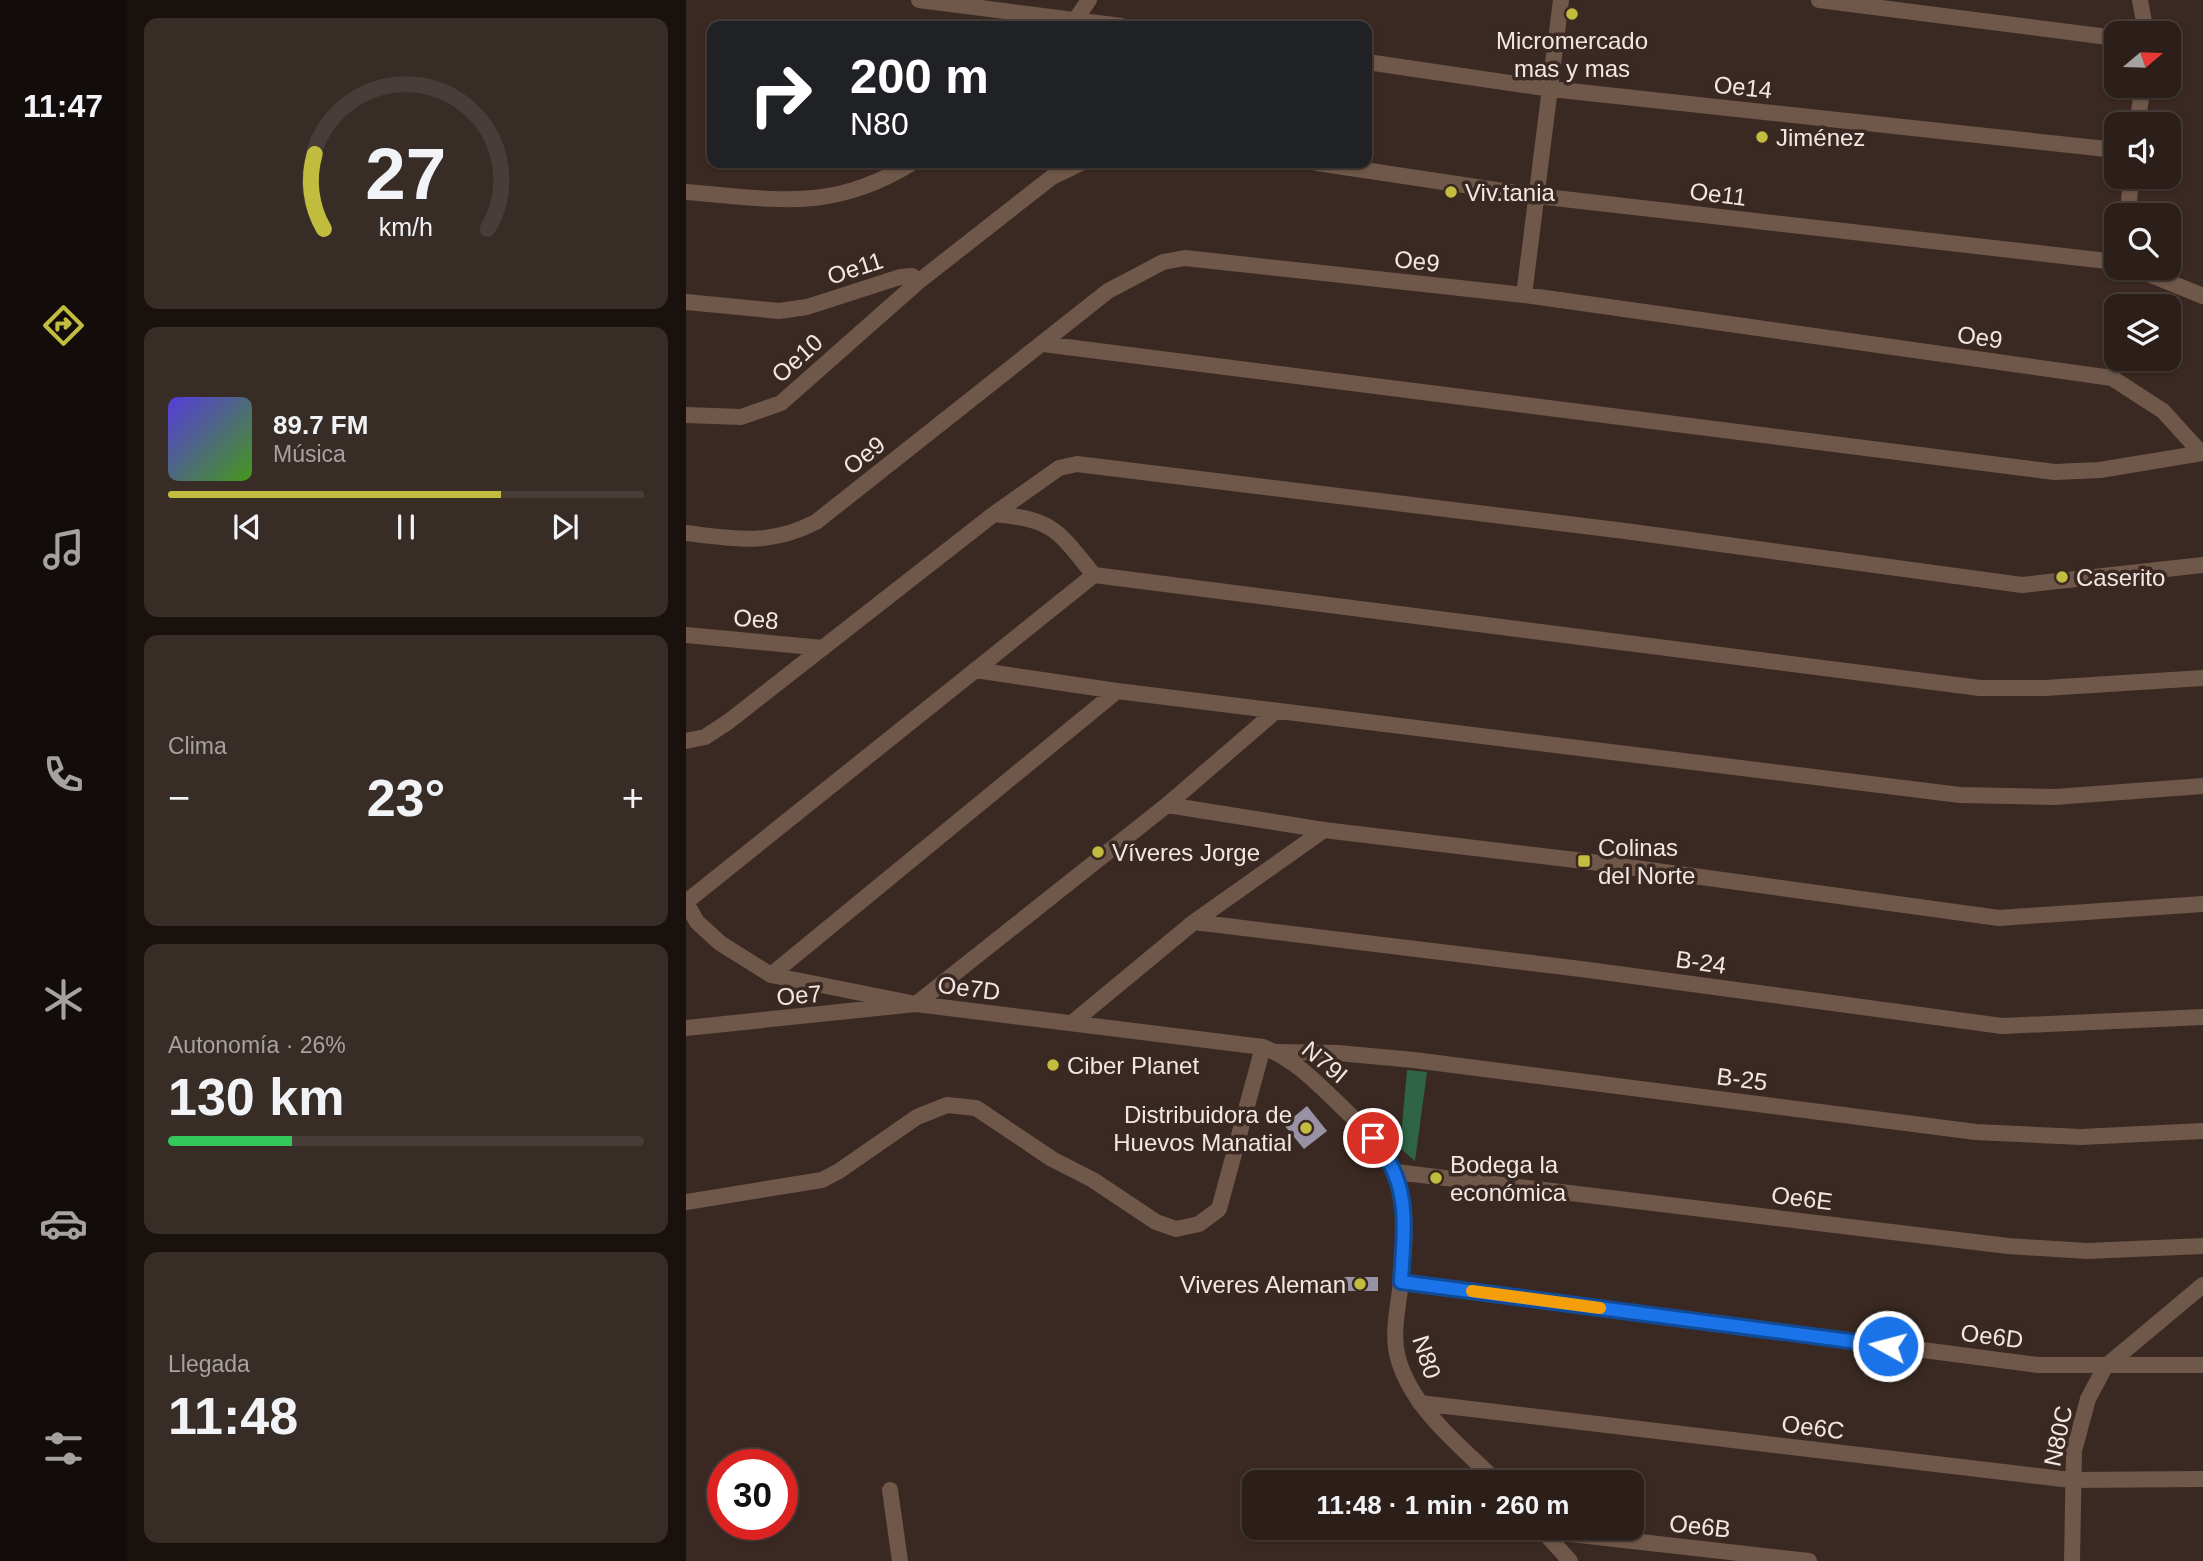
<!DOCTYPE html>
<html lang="es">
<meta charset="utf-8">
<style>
body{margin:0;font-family:Helvetica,sans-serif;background:#382c27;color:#f1f3f6;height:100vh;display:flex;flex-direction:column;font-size:26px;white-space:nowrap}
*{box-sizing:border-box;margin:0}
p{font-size:23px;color:#a6a2a2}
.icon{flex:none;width:38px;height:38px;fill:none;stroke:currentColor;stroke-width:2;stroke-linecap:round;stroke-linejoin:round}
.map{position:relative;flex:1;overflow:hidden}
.drawer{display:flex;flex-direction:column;gap:18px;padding:18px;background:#18110e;width:560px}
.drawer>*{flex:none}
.hud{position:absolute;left:21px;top:21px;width:665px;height:147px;border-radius:14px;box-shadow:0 2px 5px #0004,0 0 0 2px #483d39;background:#202124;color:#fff;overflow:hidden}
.needle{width:46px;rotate:71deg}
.fabs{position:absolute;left:1418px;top:21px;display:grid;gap:14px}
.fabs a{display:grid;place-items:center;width:77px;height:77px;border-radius:14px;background:#2c1f1a;box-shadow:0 2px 5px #0004,0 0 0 2px #483d39;font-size:35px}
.speed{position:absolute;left:21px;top:1449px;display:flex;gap:14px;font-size:35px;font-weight:700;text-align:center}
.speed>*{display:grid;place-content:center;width:91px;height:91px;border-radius:50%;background:#2c1f1a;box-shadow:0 2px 5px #0004,0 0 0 2px #483d39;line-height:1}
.speed .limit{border:10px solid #d22;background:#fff;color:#111}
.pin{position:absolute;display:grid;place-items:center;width:60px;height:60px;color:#fff;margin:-30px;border:4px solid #fff;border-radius:50%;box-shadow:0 2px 7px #0007}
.me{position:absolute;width:77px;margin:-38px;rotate:277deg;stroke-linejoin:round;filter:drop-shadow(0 0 5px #0008)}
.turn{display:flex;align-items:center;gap:24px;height:147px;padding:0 28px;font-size:32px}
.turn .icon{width:91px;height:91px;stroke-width:2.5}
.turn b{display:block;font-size:49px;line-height:60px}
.big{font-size:52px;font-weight:600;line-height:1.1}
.drawer .card{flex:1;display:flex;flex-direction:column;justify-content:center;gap:10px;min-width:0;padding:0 24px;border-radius:14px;background:#382c27}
.drawer .dial{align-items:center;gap:0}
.dial svg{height:182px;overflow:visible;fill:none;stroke:#483d39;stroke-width:7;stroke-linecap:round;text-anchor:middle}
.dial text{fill:#f1f3f6;stroke:none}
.song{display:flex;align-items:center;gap:21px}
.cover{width:84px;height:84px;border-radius:10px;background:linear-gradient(135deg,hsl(250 70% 55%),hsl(100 70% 35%))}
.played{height:7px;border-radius:4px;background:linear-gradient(90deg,#c3bd3f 70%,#483d39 70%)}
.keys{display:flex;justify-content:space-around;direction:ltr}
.heat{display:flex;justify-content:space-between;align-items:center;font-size:38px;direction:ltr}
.charge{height:10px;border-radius:5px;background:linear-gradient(90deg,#34c759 26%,#483d39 0)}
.trip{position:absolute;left:556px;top:1470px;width:402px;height:70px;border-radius:14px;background:#2c1f1a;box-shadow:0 2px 5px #0004,0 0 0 2px #483d39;font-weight:600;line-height:70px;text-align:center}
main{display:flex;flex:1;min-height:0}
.tabs{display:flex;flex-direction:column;width:126px;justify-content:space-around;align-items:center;background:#120c0a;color:#a6a2a2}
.tabs .icon{width:49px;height:49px}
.tabs .active{color:#c3bd3f}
.tabs b{font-size:32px;color:#f1f3f6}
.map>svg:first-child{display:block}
.green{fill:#2f6446}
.building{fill:#9892a5}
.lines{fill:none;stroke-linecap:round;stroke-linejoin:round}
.street{stroke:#6f584a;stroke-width:16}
.route-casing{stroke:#114b97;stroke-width:18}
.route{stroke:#1a73e8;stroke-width:12}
.slow{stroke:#f59e0b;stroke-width:12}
.poi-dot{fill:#c3bd3f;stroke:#3a2922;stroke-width:2.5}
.labels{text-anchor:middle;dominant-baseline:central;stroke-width:7;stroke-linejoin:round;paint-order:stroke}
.poi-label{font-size:24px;fill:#f2e7e2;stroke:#3a2922;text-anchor:start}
.street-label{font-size:24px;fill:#f2e7e2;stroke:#3a2922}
</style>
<main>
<nav class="tabs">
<b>11:47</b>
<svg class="icon active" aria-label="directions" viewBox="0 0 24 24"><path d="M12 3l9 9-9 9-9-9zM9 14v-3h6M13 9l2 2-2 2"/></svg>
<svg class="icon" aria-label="music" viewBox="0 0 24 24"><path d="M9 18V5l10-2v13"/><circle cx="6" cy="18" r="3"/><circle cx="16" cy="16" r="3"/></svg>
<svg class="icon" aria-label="phone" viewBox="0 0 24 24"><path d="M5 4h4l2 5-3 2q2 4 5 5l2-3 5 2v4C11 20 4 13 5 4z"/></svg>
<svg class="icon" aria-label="climate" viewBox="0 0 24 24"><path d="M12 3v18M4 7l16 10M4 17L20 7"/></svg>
<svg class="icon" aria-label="car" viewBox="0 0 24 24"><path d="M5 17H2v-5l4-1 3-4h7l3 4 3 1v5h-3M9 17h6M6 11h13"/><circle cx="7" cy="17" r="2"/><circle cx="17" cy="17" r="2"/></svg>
<svg class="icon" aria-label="filters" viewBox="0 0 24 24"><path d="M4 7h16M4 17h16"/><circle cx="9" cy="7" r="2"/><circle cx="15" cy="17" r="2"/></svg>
</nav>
<section class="drawer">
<div class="card dial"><svg viewBox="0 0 100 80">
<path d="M14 69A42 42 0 1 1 86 69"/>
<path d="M14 69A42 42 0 0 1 10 36" stroke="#c3bd3f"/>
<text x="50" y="56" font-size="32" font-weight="700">27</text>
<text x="50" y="72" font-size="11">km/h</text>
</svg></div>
<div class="card">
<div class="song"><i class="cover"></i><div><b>89.7 FM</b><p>Música</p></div></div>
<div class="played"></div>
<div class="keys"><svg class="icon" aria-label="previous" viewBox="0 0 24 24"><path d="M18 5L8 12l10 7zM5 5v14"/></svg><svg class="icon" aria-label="pause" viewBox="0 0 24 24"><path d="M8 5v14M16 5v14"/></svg><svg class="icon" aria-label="next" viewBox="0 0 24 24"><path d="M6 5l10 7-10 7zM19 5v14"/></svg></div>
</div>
<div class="card"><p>Clima</p>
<div class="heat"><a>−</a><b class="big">23°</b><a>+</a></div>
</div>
<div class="card"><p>Autonomía · 26%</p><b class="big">130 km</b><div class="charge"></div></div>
<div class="card"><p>Llegada</p><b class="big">11:48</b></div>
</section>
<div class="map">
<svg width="1517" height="1561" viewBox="0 0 1517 1561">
<rect width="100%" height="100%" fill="#3a2922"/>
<path class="green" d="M721,1070l20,2 -12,89 -15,-13z"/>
<path class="building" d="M621,1106l20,25 -23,18 -20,-24z
M655,1277h37v14h-37z"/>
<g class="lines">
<path class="street" d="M233,0l202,26
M1133,0l297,38
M1454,0l6,33
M385,26l18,-26
M681,62l184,27 565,61
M1451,124l6,-38
M631,163l220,33 579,66
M0,192c89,7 145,21 226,-29
M1442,215l3,-38
M1448,268l69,28
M838,295l37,-295
M0,302l93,9 28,-4 93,-30 12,-1 6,6
M357,344l1012,128 45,-2 103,-17
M0,415l55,2 40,-14 137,-121 134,-105 29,-14
M308,514c60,5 64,17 100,61l886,113h65l158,-10
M0,533c50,6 83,13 130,-11l292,-231 55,-29 22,-4 339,37 588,83 51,33 38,42
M0,635l137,13
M289,670l142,21 843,104 95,2 148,-11
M0,741l19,-4 23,-15 266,-208 65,-46 18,-4 548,67 397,54 181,-20
M481,805l157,25 260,31 415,57 204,-14
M0,902l11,20 23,21 51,32 145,29 347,43c32,12 56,38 80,61 66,61 67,95 57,182 -3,23 -8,46 -2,68 14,51 63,88 99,124
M0,902l408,-327
M508,922l387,47 421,57 201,-9
M85,975l346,-284
M386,1023l122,-101 130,-92
M0,1028l230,-24 251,-199 109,-94
M590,1052l62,1 76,7 562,72 105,5 122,-6
M710,1172l612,74 79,5 116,-5
M0,1202l136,-22 17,-9 78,-54 30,-12 29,3 76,51 41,21 63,42 20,7 23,-5 20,-15 44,-162
M715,1282l637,83h165
M734,1403l651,77 132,-1
M204,1490l10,71
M855,1529l29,32
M858,1531l265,30
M1386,1561l2,-110 14,-52 17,-32 98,-82"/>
</g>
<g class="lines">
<defs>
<path id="route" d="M687,1138c39,47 31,87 28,144l487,64"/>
</defs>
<use href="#route" class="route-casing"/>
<use href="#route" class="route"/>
<path class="slow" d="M786,1291l128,17"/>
</g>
<g class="poi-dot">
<circle cx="886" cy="14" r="7"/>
<circle cx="1076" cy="137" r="7"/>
<circle cx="765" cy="192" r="7"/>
<circle cx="1376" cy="577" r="7"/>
<circle cx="412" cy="852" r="7"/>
<rect x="891" y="854" width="14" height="14" rx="3.5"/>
<circle cx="367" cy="1065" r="7"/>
<circle cx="620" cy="1128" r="7"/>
<circle cx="750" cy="1178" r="7"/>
<circle cx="674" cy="1284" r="7"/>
</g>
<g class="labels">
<g class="poi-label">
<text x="886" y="40" text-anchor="middle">Micromercado<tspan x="886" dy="28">mas y mas</tspan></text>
<text x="1090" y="137">Jiménez</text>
<text x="779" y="192">Viv.tania</text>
<text x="1390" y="577">Caserito</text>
<text x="912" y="847">Colinas<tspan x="912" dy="28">del Norte</tspan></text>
<text x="426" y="852">Víveres Jorge</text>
<text x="381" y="1065">Ciber Planet</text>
<text x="606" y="1114" text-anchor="end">Distribuidora de<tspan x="606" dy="28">Huevos Manatial</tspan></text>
<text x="764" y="1164">Bodega la<tspan x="764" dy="28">económica</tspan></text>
<text x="660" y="1284" text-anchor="end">Viveres Aleman</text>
</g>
<g class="street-label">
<text transform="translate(1057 87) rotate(6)">Oe14</text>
<text transform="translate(1032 194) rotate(7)">Oe11</text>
<text transform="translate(731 261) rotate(6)">Oe9</text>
<text transform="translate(169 268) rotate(-18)">Oe11</text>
<text transform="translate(1294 337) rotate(8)">Oe9</text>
<text transform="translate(111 358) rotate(-42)">Oe10</text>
<text transform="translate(178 455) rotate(-38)">Oe9</text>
<text transform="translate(70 619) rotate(5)">Oe8</text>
<text transform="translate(1015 962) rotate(8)">B-24</text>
<text transform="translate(283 988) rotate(7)">Oe7D</text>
<text transform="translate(113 995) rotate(-5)">Oe7</text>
<text transform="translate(639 1062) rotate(40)">N79I</text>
<text transform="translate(1056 1079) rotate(7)">B-25</text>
<text transform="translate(1116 1198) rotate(7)">Oe6E</text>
<text transform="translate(1306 1336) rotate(7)">Oe6D</text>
<text transform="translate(741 1357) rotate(72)">N80</text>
<text transform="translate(1127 1427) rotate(7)">Oe6C</text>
<text transform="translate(1372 1436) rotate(-78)">N80C</text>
<text transform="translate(1014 1526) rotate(6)">Oe6B</text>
</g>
</g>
</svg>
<div class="fabs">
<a><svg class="needle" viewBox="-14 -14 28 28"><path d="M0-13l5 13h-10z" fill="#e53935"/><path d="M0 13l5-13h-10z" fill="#a6a2a2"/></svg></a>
<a><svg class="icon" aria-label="sound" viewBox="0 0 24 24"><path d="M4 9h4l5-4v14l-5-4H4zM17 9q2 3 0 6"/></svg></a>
<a><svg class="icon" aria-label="search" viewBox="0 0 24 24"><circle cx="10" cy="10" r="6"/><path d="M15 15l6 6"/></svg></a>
<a><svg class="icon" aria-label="layers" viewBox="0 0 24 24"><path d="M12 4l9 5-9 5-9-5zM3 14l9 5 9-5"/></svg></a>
</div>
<div class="speed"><div class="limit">30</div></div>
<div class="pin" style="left:687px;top:1138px;background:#d93025"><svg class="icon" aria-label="arrive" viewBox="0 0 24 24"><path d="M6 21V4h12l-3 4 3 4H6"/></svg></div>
<svg class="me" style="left:1202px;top:1346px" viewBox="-20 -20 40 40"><circle r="17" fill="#1a73e8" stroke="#fff" stroke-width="3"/><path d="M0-11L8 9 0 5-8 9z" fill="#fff"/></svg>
<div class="trip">11:48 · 1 min · 260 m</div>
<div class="hud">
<div class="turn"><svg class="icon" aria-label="right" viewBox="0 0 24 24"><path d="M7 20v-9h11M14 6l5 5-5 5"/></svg><div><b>200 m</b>N80</div></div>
</div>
</div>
</main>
